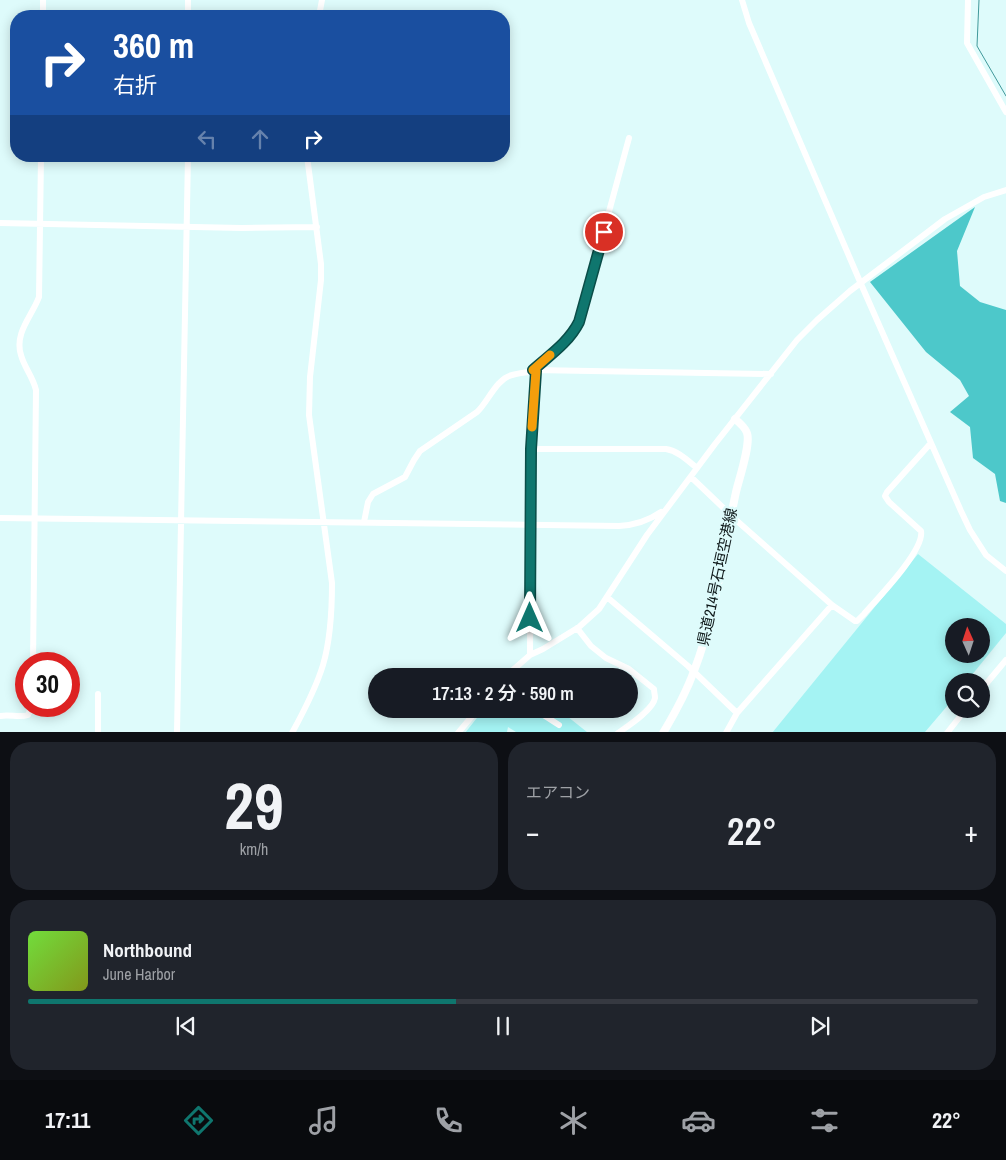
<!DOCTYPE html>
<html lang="ja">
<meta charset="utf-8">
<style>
body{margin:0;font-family:"Archivo Narrow","Noto Sans JP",sans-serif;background:#20242c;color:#f1f3f6;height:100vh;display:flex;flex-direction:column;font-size:19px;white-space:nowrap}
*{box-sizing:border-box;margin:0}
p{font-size:16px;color:#9ea1a6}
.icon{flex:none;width:28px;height:28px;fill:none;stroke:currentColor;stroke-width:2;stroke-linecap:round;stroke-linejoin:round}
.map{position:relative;height:732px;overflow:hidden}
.sheet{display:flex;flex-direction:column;gap:10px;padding:10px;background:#0d0f14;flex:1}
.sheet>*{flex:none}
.guide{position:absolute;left:10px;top:10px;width:500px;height:152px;border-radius:20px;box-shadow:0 2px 12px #0003;background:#1a4fa0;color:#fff;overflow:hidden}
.needle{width:32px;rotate:357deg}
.buttons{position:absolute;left:945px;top:618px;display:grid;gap:10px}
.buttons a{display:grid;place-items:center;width:45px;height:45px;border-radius:50%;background:#171b24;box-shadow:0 2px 12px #0003;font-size:25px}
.speed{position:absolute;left:15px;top:652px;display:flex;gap:10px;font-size:25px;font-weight:700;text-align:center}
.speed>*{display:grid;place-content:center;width:65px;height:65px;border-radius:50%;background:#171b24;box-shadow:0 2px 12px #0003;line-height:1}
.speed .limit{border:8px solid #d22;background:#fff;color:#111}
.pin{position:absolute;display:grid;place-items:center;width:42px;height:42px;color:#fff;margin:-21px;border:2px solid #fff;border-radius:50%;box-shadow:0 1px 5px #0007}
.me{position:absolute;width:55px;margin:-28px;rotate:0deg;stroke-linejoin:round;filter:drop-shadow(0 0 4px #0008)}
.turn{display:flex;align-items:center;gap:18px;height:105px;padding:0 20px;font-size:22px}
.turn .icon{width:65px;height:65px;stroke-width:2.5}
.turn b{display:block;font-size:35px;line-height:42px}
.lanes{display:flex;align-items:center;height:48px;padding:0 20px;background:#0003;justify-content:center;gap:25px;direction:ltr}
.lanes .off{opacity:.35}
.big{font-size:38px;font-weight:600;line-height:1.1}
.sheet .tile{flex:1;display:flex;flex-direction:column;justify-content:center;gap:8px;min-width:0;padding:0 18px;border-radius:20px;background:#20242c}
.sheet .dial{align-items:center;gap:0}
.dial b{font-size:65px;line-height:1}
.song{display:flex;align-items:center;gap:15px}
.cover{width:60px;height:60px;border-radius:8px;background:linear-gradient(135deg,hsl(100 70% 55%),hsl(70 70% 35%))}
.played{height:5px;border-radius:2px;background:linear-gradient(90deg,#0f766e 45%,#363941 45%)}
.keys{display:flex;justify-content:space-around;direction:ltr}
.heat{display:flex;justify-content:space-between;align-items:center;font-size:28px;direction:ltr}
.sheet .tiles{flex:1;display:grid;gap:10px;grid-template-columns:1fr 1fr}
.tile:last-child{grid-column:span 2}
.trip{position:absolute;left:368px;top:668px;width:270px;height:50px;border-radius:25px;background:#171b24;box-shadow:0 2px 12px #0003;font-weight:600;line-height:50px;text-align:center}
.menu{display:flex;height:80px;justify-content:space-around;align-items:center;background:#090b0e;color:#9ea1a6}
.menu .icon{width:35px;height:35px}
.menu .current{color:#0f766e}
.menu b{font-size:22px;color:#f1f3f6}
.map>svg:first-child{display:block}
.green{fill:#a4f3f3;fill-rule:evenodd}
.forest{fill:#4dc8ca}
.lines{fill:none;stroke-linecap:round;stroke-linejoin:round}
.stream{stroke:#40989a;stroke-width:1}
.minor{stroke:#fff;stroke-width:6}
.major{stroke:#fff;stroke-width:8}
.route-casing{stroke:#0a4d48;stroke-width:12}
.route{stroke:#0f766e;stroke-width:9}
.slow{stroke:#f59e0b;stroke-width:9}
.labels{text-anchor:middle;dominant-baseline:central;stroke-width:5;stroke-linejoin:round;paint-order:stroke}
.street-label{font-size:15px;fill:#0d1718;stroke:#defbfb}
</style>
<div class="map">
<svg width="1006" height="733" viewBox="0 0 1006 733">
<rect width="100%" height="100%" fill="#defbfb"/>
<path class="green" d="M918,554l88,70v9l-39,48h-13v17l-29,34 -153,1zM954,626h27v28h-27z
M484,709h74l29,23h-71l-8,-5 -1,5 -42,1z"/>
<path class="forest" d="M975,207l-18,44 3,35 20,16 26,8v193l-6,-2 -5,-27 -22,-16 -3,-31 -20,-15 19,-16 -9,-16 -34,-28 -56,-70z"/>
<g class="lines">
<path class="stream" d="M979,0l-2,46 29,50"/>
<path class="minor" d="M742,0l7,23 112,261 100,227 9,19 16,25 20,16
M968,0l-1,43 39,69
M43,16v-16
M188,16v-16
M319,16l3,-16
M0,223l242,5 75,-1
M533,370c17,-14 36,-28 46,-48l50,-184
M533,370l238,4
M531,449h135c12,2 21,11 31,19
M691,477l45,43 96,85 23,16h2l7,-7c13,-15 61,-64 57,-83l-32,-29 -4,-6 2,-4 43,-48
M0,518l619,8c17,-1 29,-5 42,-14
M364,522l4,-20 5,-8 32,-17 9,-17 6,-9 57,-39c11,-10 19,-33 35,-37 7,-2 16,-3 24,-4
M607,597l81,69 49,47
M577,628l14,18 15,12 23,11 25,20c0,3 1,6 1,9 -2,12 -27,28 -37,35
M530,655l1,-206 5,-78
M33,664l3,-274c-3,-13 -12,-23 -15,-35 -7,-22 11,-39 18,-58l2,-141
M506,676l24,-21 13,-6 36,-22 20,-18 48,-74 68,-91 82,-104 20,-20 33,-29 95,-72 39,-22 22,-7
M981,690l25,-30
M534,709l25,16
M0,716c10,-2 19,2 28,-1l4,-9
M98,733v-39
M177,733l11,-577
M292,733c12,-22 24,-45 31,-68 8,-27 9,-55 9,-82l-23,-168 1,-38 11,-97v-16l-14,-108
M458,733l20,-24
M726,733l11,-20 95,-108
M947,733l19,-24"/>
<path class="major" d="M663,733c12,-20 23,-40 31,-62 22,-57 29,-119 42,-179 3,-13 15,-48 11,-59 -2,-6 -7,-10 -12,-14"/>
</g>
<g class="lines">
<defs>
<path id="route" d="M530,618l1,-169 5,-78 -3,-1c17,-15 36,-28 46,-48l25,-90"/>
</defs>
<use href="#route" class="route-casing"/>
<use href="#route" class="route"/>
<path class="slow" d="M532,427l4,-56 -3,-1 17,-15"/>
</g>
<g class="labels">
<g class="street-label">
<text transform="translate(717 577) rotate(-78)">県道214号石垣空港線</text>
</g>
</g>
</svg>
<div class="buttons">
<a><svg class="needle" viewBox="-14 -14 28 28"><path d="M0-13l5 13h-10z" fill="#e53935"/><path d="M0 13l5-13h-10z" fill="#9ea1a6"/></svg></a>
<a><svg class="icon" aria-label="search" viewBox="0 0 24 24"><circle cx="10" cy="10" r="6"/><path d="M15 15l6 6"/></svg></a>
</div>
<div class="speed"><div class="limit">30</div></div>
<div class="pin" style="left:604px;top:232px;background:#d93025"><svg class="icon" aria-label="arrive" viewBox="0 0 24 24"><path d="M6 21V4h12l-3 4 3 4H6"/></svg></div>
<svg class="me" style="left:530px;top:618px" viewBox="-20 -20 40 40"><path d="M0-17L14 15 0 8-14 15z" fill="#0f766e" stroke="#fff" stroke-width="4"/></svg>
<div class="trip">17:13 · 2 分 · 590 m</div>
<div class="guide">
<div class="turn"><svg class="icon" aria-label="right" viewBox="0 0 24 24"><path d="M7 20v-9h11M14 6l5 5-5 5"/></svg><div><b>360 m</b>右折</div></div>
<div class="lanes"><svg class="icon off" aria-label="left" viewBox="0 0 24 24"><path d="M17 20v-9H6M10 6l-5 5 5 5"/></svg><svg class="icon off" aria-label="ahead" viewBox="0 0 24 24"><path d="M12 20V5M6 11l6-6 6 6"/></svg><svg class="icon" aria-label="right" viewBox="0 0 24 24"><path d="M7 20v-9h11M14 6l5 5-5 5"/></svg></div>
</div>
</div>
<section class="sheet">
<div class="tiles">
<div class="tile dial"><b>29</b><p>km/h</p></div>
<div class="tile"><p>エアコン</p>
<div class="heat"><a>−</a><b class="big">22°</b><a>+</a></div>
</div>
<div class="tile">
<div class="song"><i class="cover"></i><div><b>Northbound</b><p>June Harbor</p></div></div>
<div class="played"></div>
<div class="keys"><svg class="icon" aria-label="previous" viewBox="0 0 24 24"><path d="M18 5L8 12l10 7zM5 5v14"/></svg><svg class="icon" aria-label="pause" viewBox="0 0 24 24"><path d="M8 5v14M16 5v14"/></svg><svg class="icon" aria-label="next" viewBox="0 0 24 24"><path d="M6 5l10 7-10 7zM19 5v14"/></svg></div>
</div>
</div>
</section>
<nav class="menu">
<b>17:11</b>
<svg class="icon current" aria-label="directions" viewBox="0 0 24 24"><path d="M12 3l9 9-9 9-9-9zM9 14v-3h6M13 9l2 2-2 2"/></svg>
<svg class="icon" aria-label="music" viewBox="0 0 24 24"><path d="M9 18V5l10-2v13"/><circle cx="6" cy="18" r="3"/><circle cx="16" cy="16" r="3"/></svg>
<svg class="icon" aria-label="phone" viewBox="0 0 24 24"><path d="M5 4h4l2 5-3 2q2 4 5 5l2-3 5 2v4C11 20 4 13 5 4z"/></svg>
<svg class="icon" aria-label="climate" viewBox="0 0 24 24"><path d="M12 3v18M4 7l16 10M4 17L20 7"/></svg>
<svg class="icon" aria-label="car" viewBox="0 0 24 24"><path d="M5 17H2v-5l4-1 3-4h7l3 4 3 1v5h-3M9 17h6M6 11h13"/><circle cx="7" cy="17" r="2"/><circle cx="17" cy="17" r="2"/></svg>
<svg class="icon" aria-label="filters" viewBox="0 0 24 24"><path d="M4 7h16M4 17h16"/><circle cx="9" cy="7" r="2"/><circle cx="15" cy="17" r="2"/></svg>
<b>22°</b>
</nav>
